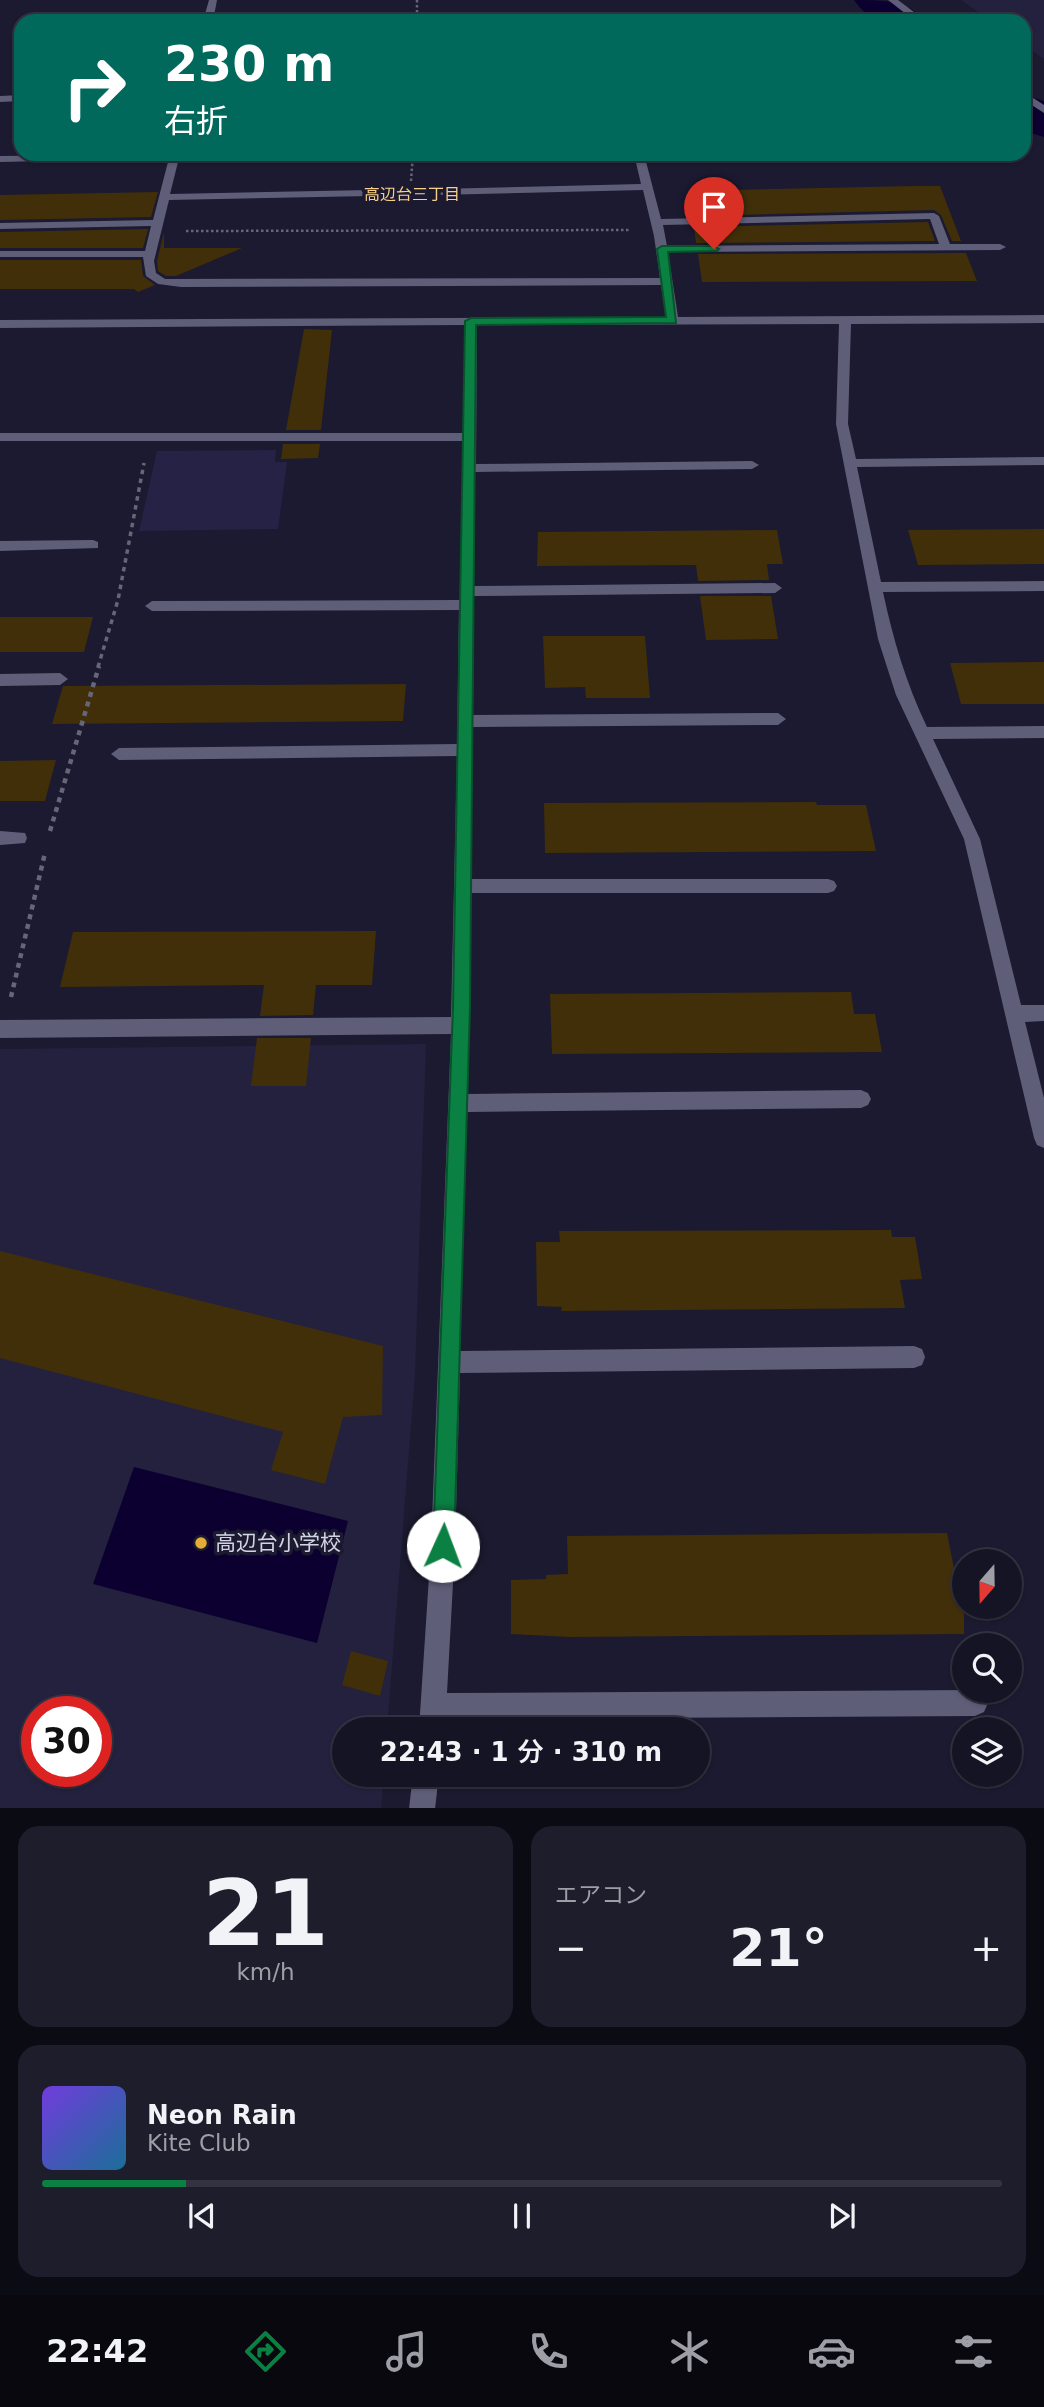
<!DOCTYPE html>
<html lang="ja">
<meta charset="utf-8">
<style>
body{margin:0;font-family:"DejaVu Sans","Noto Sans JP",sans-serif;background:#1d1d2c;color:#f1f3f6;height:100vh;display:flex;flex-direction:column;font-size:26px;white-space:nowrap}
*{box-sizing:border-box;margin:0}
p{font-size:23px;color:#9d9ea6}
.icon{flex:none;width:38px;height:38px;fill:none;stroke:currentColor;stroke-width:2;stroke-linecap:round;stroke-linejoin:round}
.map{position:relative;height:1808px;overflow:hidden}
.panel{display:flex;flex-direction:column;gap:18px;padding:18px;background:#0b0b14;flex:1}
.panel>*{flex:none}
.top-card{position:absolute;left:14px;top:14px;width:1017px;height:147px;border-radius:21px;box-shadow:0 2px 5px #0004,0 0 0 2px #333341;background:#00695c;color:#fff;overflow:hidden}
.needle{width:46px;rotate:200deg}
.tools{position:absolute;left:952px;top:1549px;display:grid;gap:14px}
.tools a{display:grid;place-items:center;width:70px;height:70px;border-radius:50%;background:#141424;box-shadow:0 2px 5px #0004,0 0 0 2px #333341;font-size:35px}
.speed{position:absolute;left:21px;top:1696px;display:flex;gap:14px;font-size:35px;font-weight:700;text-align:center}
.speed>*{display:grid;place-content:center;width:91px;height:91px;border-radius:50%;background:#141424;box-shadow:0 2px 5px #0004,0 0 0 2px #333341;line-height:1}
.speed .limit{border:10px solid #d22;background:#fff;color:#111}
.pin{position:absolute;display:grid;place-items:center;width:60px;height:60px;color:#fff;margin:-72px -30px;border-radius:50% 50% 50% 0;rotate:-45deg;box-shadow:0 0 7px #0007}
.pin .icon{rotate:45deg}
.me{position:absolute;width:77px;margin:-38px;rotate:2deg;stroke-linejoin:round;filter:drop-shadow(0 0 5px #0008)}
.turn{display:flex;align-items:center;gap:24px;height:147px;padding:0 35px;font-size:32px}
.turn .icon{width:91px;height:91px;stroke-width:2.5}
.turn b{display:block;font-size:49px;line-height:60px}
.big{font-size:52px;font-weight:600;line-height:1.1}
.panel .card{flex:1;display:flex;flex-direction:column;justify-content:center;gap:10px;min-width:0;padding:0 24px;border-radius:21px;background:#1d1d2c}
.panel .dial{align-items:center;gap:0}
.dial b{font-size:91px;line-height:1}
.song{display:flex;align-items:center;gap:21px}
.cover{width:84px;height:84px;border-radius:10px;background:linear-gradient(135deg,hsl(260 70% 55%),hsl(200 70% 35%))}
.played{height:7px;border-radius:4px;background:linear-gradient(90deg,#0b8043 15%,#333341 15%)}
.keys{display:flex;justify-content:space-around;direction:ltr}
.heat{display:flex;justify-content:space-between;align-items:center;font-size:38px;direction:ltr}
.panel .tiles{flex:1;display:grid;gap:18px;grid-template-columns:1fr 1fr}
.card:last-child{grid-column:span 2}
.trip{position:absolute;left:332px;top:1717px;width:378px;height:70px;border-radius:35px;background:#141424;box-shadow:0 2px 5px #0004,0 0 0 2px #333341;font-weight:600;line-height:70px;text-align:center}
.tab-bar{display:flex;height:112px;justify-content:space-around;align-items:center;background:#08080e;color:#9d9ea6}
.tab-bar .icon{width:49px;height:49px}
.tab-bar .current{color:#0b8043}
.tab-bar b{font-size:32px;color:#f1f3f6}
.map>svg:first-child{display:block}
.built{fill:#23213e;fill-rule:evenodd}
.green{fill:#252246}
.water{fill:#0c0030}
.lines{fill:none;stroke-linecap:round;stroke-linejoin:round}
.river{fill:#0c0030;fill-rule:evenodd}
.building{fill:#412f09}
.path-far2{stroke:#666679;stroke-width:2.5;stroke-dasharray:2.5 2.5;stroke-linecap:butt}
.path-far1{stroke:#666679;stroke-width:3.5;stroke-dasharray:4.5 4.5;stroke-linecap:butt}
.path{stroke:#666679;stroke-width:4.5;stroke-dasharray:5 5;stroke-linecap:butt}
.minor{fill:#5f5e79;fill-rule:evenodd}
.route{fill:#0b8043;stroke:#07532c;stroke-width:2}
.poi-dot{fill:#e6ad36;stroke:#1b1a30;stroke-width:2.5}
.labels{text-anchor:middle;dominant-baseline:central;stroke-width:7;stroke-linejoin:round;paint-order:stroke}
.far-neighbourhood-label{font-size:16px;fill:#f8cf88;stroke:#1b1a30}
.near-poi-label{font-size:21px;fill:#d3d4e3;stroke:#1b1a30;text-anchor:start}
</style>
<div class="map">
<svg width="1044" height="1809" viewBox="0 0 1044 1809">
<rect width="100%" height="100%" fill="#1b1a30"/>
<path class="built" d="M961,0h83v59l-20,-14v-24h-33z
M426,1044l-11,331 -28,354h-42v45l39,1 -3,33h-381v-759zM37,1712h59v59h-59z"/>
<path class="green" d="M276,450l-1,12h12l-9,67 -139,2 18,-80z"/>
<path class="water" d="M134,1467l214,54 -31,122 -224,-59z"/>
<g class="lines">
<path class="river" d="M854,0c29,0 53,0 71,21 -30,0 -52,7 -71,-21z
M1024,95l20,6v36l-20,-6z"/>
</g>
<path class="building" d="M914,186h26l21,55h-9l-11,-26 -7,-5 -242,6 -4,-25z
M158,192l-7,25 -151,3v-25z
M928,222l7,19 -239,2 -2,-16z
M148,229l-5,19h-143v-16z
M164,232v16h78l-66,28h-10l-8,-5 -1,-10z
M966,253l11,28 -275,1 -4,-28z
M0,260h141l2,16 12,9 -17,7 -4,-3h-134z
M304,329l28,1 -11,100h-35z
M283,444h37l-2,14 -37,1z
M1044,529v35l-126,1 -10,-35z
M777,530l6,34h-16l2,16 -71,1 -2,-16 -159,1 1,-34z
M700,596h71l7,43 -72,1z
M0,617h93l-9,35h-84z
M543,636h102l5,62h-64l-1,-11 -40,1z
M1044,662v42h-83l-11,-41z
M406,684l-3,37 -351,3 11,-38z
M56,760l-11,41h-45v-40z
M816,802l1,3h49l10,46 -331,2 -1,-50z
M376,931l-4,54h-56l-3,30 -53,1 4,-31 -204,2 13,-55z
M851,992l3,22h21l7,38 -330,2 -2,-60z
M257,1038h54l-5,48h-55z
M891,1230l1,7h23l7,42 -22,1 5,28 -344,3 1,-4 -25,-1 -1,-64h24l-1,-11z
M0,1251l383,95 -1,69 -39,2 -18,67 -54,-14 12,-38 -283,-74z
M947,1533l8,41h9v60l-395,3 -58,-3v-54l35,-1v-4l22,-1 -1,-38z
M351,1651l37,10 -8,35 -38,-11z"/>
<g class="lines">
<path class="path-far2" d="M417,0v13
M411,181l2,-27
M186,231l443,-1"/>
<path class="path-far1" d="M98,667l20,-67 26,-137"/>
<path class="path" d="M50,831l49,-165
M11,997l34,-144"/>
<path class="minor" d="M209,0h8l-4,21h-10z
M888,0h10l28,21h-11z
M590,15l2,2 -5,3h-147l5,-3z
M1024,92l20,13v8l-20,-13z
M21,95v6l-21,1v-6z
M180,154l-10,40 200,-4 5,3 -5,3 -201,4 -15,61 2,12 9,6 495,-1 -6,-42 -11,-46 -207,5 -5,-3 5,-3 205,-5 -7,-30h10l17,65 273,-6 5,3 11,28h50l6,3 -6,3 -332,2 10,65 366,-2v8l-193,1 -3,100 8,35 188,-2v8l-187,2 24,115 163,-1v10l-161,1c10,47 23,91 44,135l117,-1v12l-111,1 47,100 41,166h23v16l-19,1 19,76v50l-7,-3 -3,-7 -70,-299 -68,-144 -18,-56 -42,-215 3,-100 -362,1 -1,139 276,-3 7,4 -7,4 -277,3 -1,114 301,-3 7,5 -7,5 -301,3 -1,119 305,-2 8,6 -8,6 -305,2 -2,152h357l6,2 3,5 -3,5 -6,2h-357l-3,201 393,-4 7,3 3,6 -3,6 -7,3 -394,4 -7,239 454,-5 8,3 3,8 -3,8 -8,3 -454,5 -5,173 -8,147 528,-3 9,4 4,9 -4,9 -9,4 -530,3v10h-26l12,-183 20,-512 -451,4v-18l451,-3 6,-261 -338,4 -8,-6 8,-6 338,-4 2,-134 -307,1 -7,-5 7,-5 308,-1 3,-159h-463v-8h463l2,-108 -465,3v-8l666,-3 -5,-32 -480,2 -23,-3 -12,-8 -3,-19h-143v-6h145l6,-25 -151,3v-6l153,-3 16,-62 -169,4v-6zM930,219l9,25 -272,2 -4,-21z
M93,540l5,2v6l-98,3v-10z
M60,673l8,6 -8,6 -60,1v-12z
M0,831l25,2 2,5 -2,5 -25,2z
M413,1774h26l-4,35h-26z"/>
</g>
<path class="route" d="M714,246l5,3 -2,2 -49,1 8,71 -200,2 -6,682 -16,539 -3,8 -8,3 -7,-3 -3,-8 20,-539 12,-686 6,-3 195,-1 -9,-68 5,-3z"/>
<circle class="poi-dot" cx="201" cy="1543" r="7"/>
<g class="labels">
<g class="far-neighbourhood-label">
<text x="412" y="194">高辺台三丁目</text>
</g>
<g class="near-poi-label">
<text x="215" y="1543">高辺台小学校</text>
</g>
</g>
</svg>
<div class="tools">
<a><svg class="needle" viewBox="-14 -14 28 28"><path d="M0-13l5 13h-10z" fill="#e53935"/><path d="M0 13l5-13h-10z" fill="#9d9ea6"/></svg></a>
<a><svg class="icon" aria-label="search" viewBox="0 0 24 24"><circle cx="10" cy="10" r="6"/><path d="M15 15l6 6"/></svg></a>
<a><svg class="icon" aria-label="layers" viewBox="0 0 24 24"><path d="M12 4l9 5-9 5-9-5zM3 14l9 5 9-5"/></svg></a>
</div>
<div class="speed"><div class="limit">30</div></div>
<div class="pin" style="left:714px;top:249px;background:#d93025"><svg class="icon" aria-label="arrive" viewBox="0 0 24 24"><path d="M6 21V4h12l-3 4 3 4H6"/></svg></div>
<svg class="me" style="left:443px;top:1546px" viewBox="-20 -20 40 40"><circle r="19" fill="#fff"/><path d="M0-13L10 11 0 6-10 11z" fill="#0b8043"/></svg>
<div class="trip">22:43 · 1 分 · 310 m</div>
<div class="top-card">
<div class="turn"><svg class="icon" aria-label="right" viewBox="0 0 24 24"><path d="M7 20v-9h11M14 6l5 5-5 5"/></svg><div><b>230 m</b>右折</div></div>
</div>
</div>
<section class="panel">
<div class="tiles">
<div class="card dial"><b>21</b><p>km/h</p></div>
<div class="card"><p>エアコン</p>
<div class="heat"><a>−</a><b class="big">21°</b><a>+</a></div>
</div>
<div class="card">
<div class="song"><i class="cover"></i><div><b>Neon Rain</b><p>Kite Club</p></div></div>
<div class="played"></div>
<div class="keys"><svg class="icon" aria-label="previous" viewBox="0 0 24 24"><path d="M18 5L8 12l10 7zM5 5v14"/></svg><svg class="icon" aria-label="pause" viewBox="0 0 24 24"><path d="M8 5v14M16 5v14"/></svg><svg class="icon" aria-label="next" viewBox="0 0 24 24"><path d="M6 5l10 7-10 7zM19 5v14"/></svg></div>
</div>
</div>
</section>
<nav class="tab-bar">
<b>22:42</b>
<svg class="icon current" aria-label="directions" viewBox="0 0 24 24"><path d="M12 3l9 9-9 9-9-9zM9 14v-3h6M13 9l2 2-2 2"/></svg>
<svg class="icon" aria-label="music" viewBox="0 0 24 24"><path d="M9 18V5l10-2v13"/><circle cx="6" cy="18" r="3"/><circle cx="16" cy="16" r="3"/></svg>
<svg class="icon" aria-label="phone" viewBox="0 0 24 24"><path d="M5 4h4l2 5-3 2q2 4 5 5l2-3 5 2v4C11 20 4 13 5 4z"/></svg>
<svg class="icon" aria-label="climate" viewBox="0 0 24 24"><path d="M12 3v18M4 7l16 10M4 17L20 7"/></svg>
<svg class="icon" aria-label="car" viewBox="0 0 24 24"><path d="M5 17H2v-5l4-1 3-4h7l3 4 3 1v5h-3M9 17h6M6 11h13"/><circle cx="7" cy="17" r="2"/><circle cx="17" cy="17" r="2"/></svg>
<svg class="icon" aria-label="filters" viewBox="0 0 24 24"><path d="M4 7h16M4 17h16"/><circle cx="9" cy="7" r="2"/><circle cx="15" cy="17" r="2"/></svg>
</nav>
